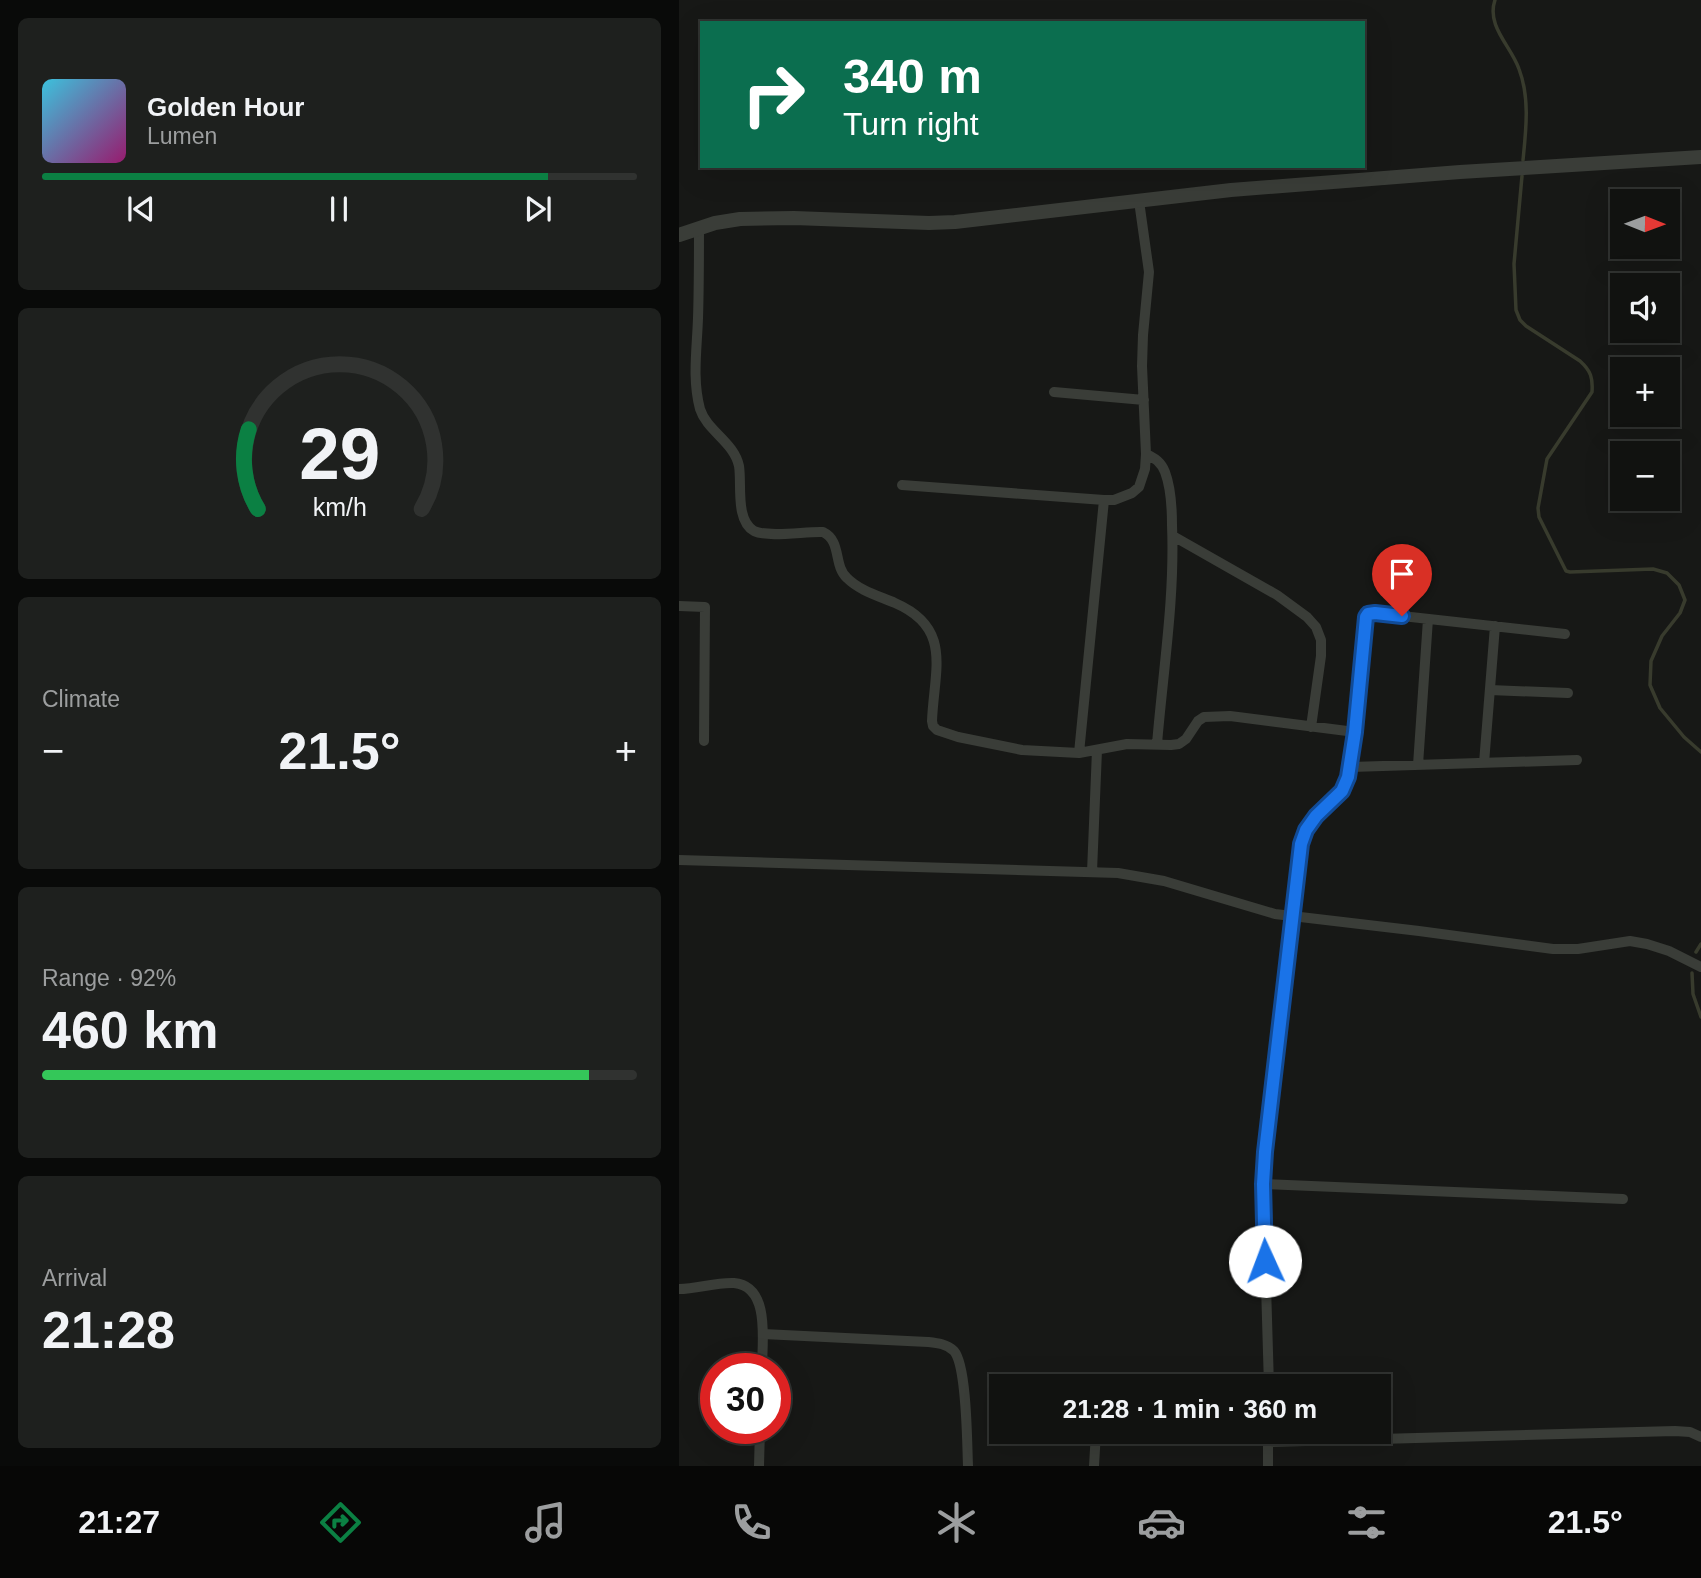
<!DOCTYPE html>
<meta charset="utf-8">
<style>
body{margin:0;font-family:Helvetica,sans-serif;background:#1e201e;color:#f1f3f6;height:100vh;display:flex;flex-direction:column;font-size:26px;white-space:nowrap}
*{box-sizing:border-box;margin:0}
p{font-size:23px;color:#9c9e9f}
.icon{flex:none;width:38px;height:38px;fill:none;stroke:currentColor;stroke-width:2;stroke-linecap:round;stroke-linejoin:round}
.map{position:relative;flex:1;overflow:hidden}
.drawer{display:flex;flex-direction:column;gap:18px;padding:18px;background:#090a09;width:679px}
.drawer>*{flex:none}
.top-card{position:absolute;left:21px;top:21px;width:665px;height:147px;border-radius:0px;box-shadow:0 7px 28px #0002,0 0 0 2px #303230;background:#0b6e4f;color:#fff;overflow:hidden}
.needle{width:46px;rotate:91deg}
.controls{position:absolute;left:931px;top:189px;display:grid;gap:14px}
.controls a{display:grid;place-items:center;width:70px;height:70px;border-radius:0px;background:#111210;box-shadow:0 7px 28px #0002,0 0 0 2px #303230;font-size:35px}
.speed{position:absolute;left:21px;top:1353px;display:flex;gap:14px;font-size:35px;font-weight:700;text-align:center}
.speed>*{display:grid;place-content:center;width:91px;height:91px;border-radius:50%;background:#111210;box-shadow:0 7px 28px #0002,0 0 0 2px #303230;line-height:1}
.speed .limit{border:10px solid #d22;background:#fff;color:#111}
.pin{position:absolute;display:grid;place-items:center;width:60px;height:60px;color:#fff;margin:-72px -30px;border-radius:50% 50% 50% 0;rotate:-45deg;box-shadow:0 0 7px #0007}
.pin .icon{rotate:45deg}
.me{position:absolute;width:77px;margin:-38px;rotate:358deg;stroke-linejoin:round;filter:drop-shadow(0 0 5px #0008)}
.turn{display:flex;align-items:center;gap:24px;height:147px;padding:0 28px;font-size:32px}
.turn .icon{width:91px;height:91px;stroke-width:2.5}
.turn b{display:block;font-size:49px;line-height:60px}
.big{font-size:52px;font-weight:800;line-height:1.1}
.drawer .tile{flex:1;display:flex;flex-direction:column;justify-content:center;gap:10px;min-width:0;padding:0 24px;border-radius:10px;background:#1e201e}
.drawer .dial{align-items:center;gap:0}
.dial svg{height:182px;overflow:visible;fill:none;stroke:#303230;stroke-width:7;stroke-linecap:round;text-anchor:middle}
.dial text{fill:#f1f3f6;stroke:none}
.song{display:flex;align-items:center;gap:21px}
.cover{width:84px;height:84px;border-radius:10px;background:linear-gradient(135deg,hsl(190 70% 55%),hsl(320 70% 35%))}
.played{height:7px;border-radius:4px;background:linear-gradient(90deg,#0b8043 85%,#303230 85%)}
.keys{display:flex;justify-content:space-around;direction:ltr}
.heat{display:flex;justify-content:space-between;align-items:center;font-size:38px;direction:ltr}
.charge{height:10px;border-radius:5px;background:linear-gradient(90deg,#34c759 92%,#303230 0)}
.trip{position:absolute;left:310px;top:1374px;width:402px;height:70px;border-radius:0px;background:#111210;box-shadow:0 7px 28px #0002,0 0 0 2px #303230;font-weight:800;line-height:70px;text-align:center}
.menu{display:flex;height:112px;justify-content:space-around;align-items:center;background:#070706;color:#9c9e9f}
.menu .icon{width:49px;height:49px}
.menu .on{color:#0b8043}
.menu b{font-size:32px;color:#f1f3f6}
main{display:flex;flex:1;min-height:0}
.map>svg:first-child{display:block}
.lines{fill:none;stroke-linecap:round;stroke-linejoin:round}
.stream{stroke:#383b2d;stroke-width:3.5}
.minor{stroke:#3a3d38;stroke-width:10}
.tertiary{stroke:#3a3d38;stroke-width:14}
.route-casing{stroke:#114b97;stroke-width:18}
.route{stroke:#1a73e8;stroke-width:12}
</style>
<main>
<section class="drawer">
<div class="tile">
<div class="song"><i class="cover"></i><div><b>Golden Hour</b><p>Lumen</p></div></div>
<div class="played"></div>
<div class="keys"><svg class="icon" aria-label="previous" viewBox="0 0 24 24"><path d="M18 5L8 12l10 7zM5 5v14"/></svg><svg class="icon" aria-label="pause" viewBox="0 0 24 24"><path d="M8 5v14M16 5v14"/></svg><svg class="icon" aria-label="next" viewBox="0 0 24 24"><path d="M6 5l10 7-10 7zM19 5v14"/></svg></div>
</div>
<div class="tile dial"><svg viewBox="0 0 100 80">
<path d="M14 69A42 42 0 1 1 86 69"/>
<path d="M14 69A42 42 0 0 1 10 34" stroke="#0b8043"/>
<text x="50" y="56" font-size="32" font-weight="700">29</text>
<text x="50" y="72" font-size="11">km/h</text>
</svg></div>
<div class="tile"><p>Climate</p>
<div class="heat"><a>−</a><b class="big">21.5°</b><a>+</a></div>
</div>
<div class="tile"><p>Range · 92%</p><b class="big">460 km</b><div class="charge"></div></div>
<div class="tile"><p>Arrival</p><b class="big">21:28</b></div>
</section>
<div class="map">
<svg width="1022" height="1466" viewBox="0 0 1022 1466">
<rect width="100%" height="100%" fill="#171816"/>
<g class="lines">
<path class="stream" d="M816,0c-9,26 16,46 24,69 11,29 7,61 4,91
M843,176l-8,88 2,46 4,10 6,6 54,35c11,10 13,17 12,31l-45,67 -9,49 1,9 27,54 4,1 83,-3 14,4 12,12 6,15 -5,13 -18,23 -11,25 -1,24 10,23 24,29 17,15
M1017,952l5,-8
M1013,973l1,21 8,23"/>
<path class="minor" d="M20,227c0,31 0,61 -1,91 -1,31 -6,61 2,91 7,22 34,33 39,57 3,18 -4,54 15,65 14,7 53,0 69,1 19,9 10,33 24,46 13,13 32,18 48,25 58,25 39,67 37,118l1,5 4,4 21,7 64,13 57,3 48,-9 44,1 8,-1 7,-5 12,-18 6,-4 26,-1 125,16
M375,392l90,8
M467,454c9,4 15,8 19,18 6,16 7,35 7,53 3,73 -9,146 -15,219
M223,485l202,15h10l18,-7 7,-6 6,-18 1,-15 -4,-88 1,-31 6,-63 -10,-71
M494,536l104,59 30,22 9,10 5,13v16l-10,71
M0,606l26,1 -1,134
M811,690l78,3
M400,753l25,-253
M805,763l11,-137
M739,765l10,-146
M672,767l226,-7
M0,860l439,13 46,8 111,33 144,17 134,18h25l52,-8 17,3 22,7 32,16
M413,872l5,-122
M584,1184l360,15
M0,1289c18,0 37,-7 55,-6 37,3 28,60 28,85
M84,1334l165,8c9,1 19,2 26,9 13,15 13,92 14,115
M590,1386l-6,-202 6,-80 17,-129 12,-115 3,-16 5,-14 10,-14 26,-25 6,-14 5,-26 13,-134 2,-3 7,-1 190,21
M589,1442l407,-11 15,1 11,5
M80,1466l1,-38
M415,1466l2,-34
M589,1466v-34"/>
<path class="tertiary" d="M0,235l36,-12 25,-4 54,-1 135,5 26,-1 276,-32 229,-18 241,-15"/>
</g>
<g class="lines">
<defs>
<path id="route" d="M586,1261l-2,-77 2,-32 36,-308 5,-14 10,-14 26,-25 6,-14 7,-45 11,-115 2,-3 7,-1 27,3"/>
</defs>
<use href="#route" class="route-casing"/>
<use href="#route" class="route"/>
</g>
</svg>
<div class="controls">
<a><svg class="needle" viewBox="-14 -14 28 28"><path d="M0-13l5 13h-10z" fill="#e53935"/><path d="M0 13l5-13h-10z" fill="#9c9e9f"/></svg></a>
<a><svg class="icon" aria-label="sound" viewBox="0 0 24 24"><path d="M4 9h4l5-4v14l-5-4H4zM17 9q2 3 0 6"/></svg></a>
<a>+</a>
<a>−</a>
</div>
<div class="speed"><div class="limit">30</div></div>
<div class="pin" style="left:723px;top:616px;background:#d93025"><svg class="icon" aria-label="arrive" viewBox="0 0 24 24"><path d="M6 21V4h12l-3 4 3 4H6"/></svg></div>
<svg class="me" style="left:586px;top:1261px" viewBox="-20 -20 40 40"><circle r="19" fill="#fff"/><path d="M0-13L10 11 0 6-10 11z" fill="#1a73e8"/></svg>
<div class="trip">21:28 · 1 min · 360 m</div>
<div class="top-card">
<div class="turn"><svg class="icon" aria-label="right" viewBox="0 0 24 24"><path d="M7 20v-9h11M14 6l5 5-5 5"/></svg><div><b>340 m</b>Turn right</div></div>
</div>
</div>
</main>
<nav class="menu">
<b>21:27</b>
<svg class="icon on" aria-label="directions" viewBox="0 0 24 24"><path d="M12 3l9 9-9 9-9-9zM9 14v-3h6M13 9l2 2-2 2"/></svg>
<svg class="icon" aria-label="music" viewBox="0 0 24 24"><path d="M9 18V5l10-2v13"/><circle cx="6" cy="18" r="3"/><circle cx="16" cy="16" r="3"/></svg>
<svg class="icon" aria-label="phone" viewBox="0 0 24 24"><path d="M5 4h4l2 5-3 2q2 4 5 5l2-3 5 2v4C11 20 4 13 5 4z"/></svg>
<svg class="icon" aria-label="climate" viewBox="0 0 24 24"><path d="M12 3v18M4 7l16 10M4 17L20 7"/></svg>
<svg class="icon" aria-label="car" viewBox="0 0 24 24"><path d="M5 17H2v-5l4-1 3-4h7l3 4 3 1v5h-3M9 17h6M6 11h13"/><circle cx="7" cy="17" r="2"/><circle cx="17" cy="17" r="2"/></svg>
<svg class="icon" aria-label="filters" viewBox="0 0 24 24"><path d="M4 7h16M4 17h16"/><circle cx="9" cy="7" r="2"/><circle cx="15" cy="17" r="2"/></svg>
<b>21.5°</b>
</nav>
